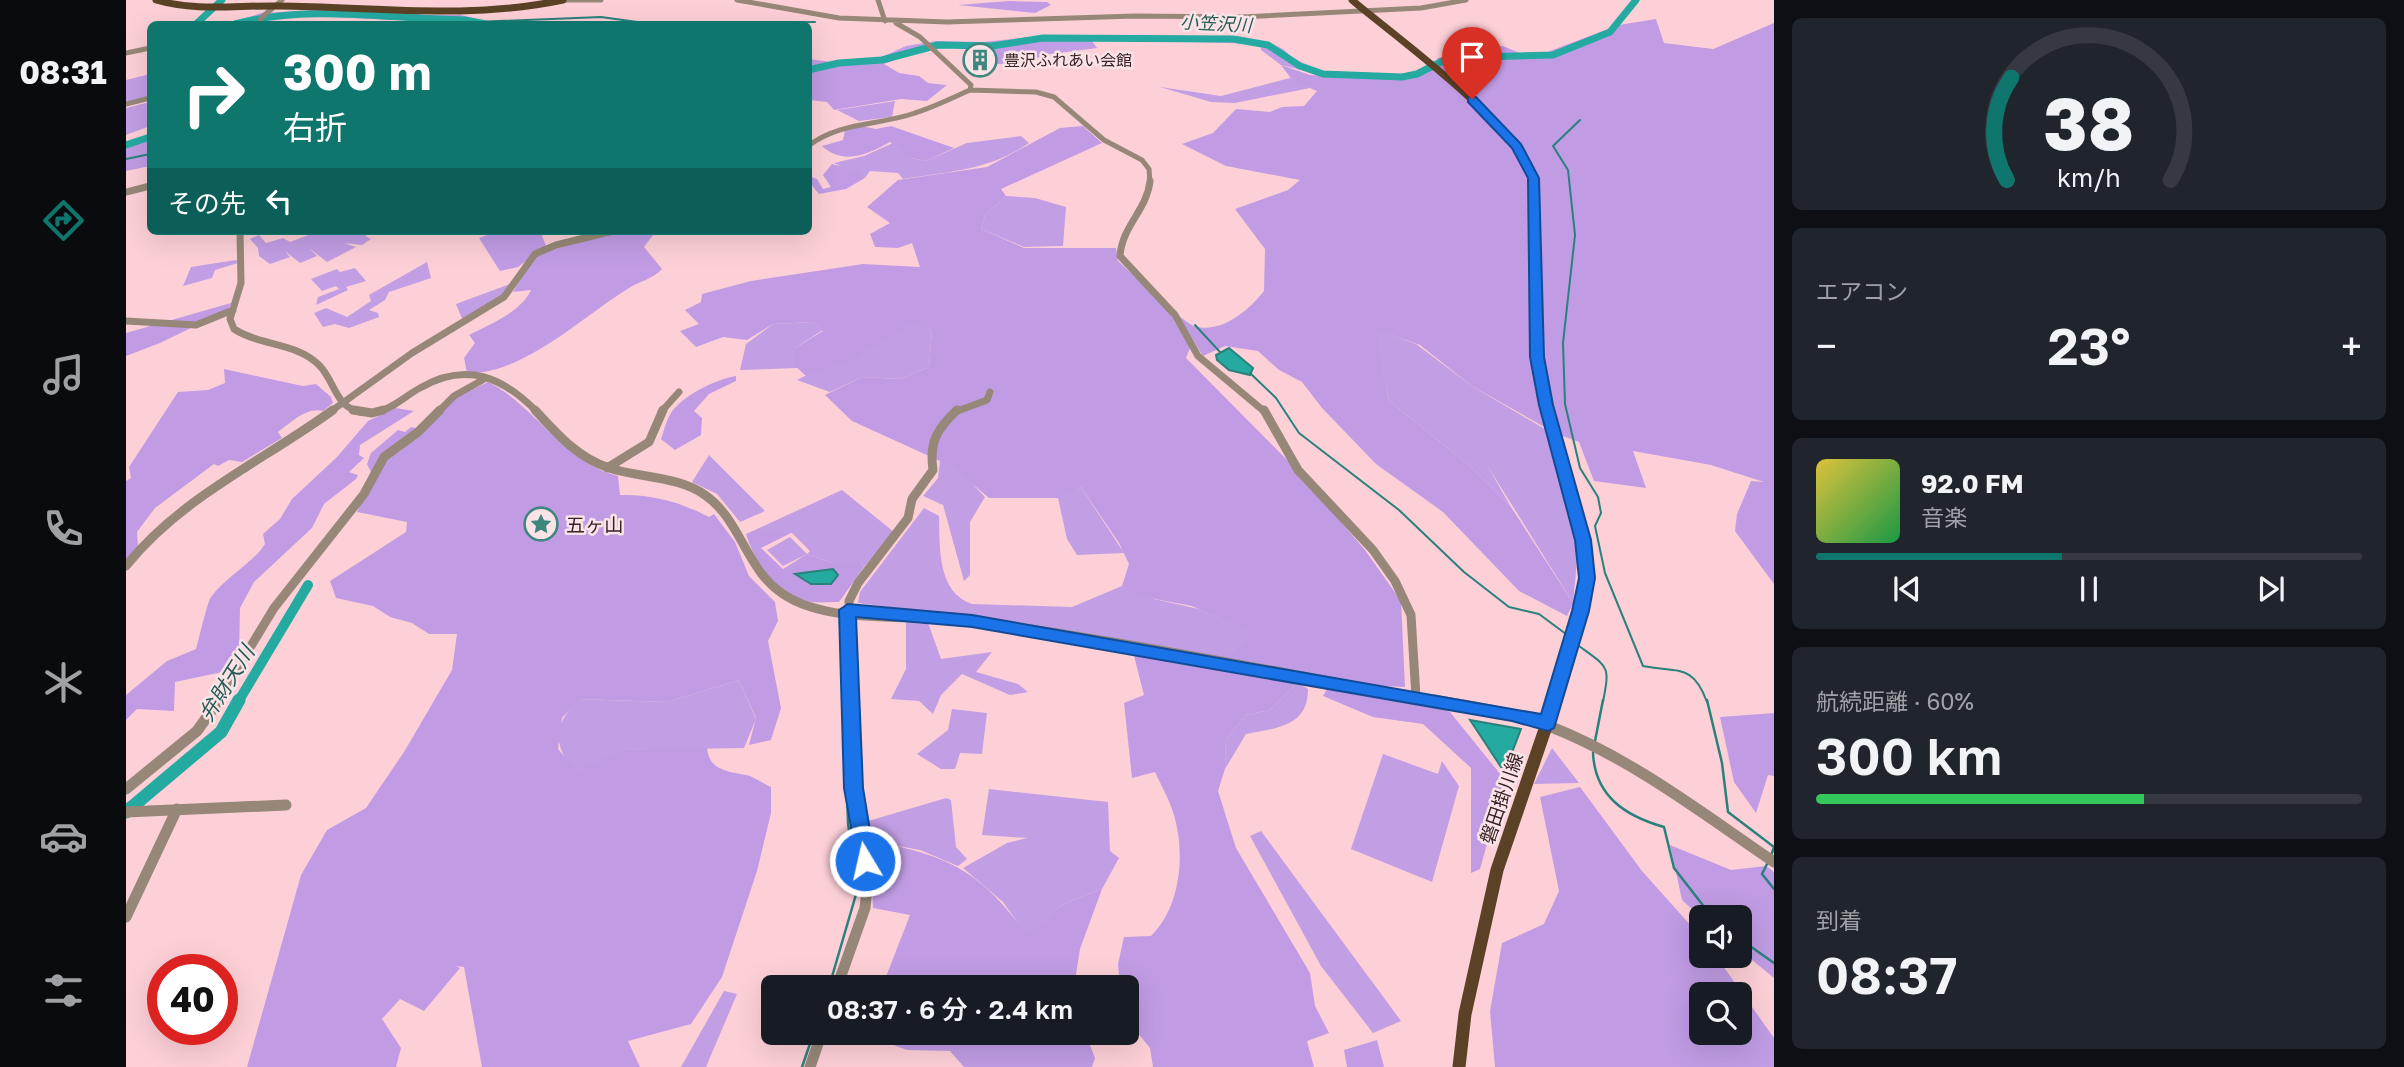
<!DOCTYPE html>
<html lang="ja">
<meta charset="utf-8">
<style>
body{margin:0;font-family:"Golos Text","Noto Sans JP",sans-serif;background:#20242c;color:#f1f3f6;height:100vh;display:flex;flex-direction:column;font-size:26px;white-space:nowrap}
*{box-sizing:border-box;margin:0}
p{font-size:23px;color:#9ea1a6}
.icon{flex:none;width:38px;height:38px;fill:none;stroke:currentColor;stroke-width:2;stroke-linecap:round;stroke-linejoin:round}
.map{position:relative;flex:1;overflow:hidden}
.panel{display:flex;flex-direction:column;gap:18px;padding:18px;background:#0d0f14;width:630px}
.panel>*{flex:none}
.guide{position:absolute;left:21px;top:21px;width:665px;height:214px;border-radius:10px;box-shadow:0 7px 28px #0002;background:#0f766e;color:#fff;overflow:hidden}
.fabs{position:absolute;left:1563px;top:905px;display:grid;gap:14px}
.fabs a{display:grid;place-items:center;width:63px;height:63px;border-radius:10px;background:#171b24;box-shadow:0 7px 28px #0002;font-size:35px}
.speed{position:absolute;left:21px;top:954px;display:flex;gap:14px;font-size:35px;font-weight:700;text-align:center}
.speed>*{display:grid;place-content:center;width:91px;height:91px;border-radius:50%;background:#171b24;box-shadow:0 7px 28px #0002;line-height:1}
.speed .limit{border:10px solid #d22;background:#fff;color:#111}
.pin{position:absolute;display:grid;place-items:center;width:60px;height:60px;color:#fff;margin:-72px -30px;border-radius:50% 50% 50% 0;rotate:-45deg;box-shadow:0 0 7px #0007}
.pin .icon{rotate:45deg}
.me{position:absolute;width:77px;margin:-38px;rotate:351deg;stroke-linejoin:round;filter:drop-shadow(0 0 5px #0008)}
.turn{display:flex;align-items:center;gap:24px;height:147px;padding:0 21px;font-size:32px}
.turn .icon{width:91px;height:91px;stroke-width:2.5}
.turn b{display:block;font-size:49px;line-height:60px}
.then{display:flex;align-items:center;height:66px;padding:0 21px;background:#0003;gap:14px;font-size:26px}
.big{font-size:52px;font-weight:600;line-height:1.1}
.panel .card{flex:1;display:flex;flex-direction:column;justify-content:center;gap:10px;min-width:0;padding:0 24px;border-radius:10px;background:#20242c}
.panel .dial{align-items:center;gap:0}
.dial svg{height:182px;overflow:visible;fill:none;stroke:#363941;stroke-width:7;stroke-linecap:round;text-anchor:middle}
.dial text{fill:#f1f3f6;stroke:none}
.song{display:flex;align-items:center;gap:21px}
.cover{width:84px;height:84px;border-radius:10px;background:linear-gradient(135deg,hsl(50 70% 55%),hsl(140 70% 35%))}
.played{height:7px;border-radius:4px;background:linear-gradient(90deg,#0f766e 45%,#363941 45%)}
.keys{display:flex;justify-content:space-around;direction:ltr}
.heat{display:flex;justify-content:space-between;align-items:center;font-size:38px;direction:ltr}
.charge{height:10px;border-radius:5px;background:linear-gradient(90deg,#34c759 60%,#363941 0)}
.trip{position:absolute;left:635px;top:975px;width:378px;height:70px;border-radius:10px;background:#171b24;box-shadow:0 7px 28px #0002;font-weight:600;line-height:70px;text-align:center}
main{display:flex;flex:1;min-height:0}
.tabs{display:flex;flex-direction:column;width:126px;justify-content:space-around;align-items:center;background:#090b0e;color:#9ea1a6}
.tabs .icon{width:49px;height:49px}
.tabs .active{color:#0f766e}
.tabs b{font-size:32px;color:#f1f3f6}
.map>svg:first-child{display:block}
.green{fill:#c29ee4}
.forest{fill:#c19ce5;fill-rule:evenodd}
.water{fill:#24aaa1;stroke:#2a817c;stroke-width:2}
.lines{fill:none;stroke-linecap:round;stroke-linejoin:round}
.stream-far1{stroke:#2a817c;stroke-width:2}
.stream{stroke:#2a817c;stroke-width:2.5}
.river-far2{stroke:#24aaa1;stroke-width:7}
.river-far1{stroke:#24aaa1;stroke-width:10}
.river{stroke:#24aaa1;stroke-width:13}
.minor-far3{stroke:#968778;stroke-width:5}
.minor-far2{stroke:#968778;stroke-width:7}
.minor-far1{stroke:#968778;stroke-width:9}
.minor{stroke:#968778;stroke-width:11}
.major-far3{stroke:#5b4125;stroke-width:7}
.major-far2{stroke:#5b4125;stroke-width:9}
.major-far1{stroke:#5b4125;stroke-width:10}
.major{stroke:#5b4125;stroke-width:13}
.route{fill:#1a73e8;stroke:#114b97;stroke-width:2}
.labels{text-anchor:middle;dominant-baseline:central;stroke-width:5;stroke-linejoin:round;paint-order:stroke}
.far-poi-label{font-size:16px;fill:#372226;stroke:#fbe4e7;text-anchor:start}
.far-water-label{font-size:18px;font-style:italic;fill:#265a55;stroke:#fbe4e7}
.poi-label{font-size:19px;fill:#372226;stroke:#fbe4e7;text-anchor:start}
.street-label{font-size:19px;fill:#372226;stroke:#fbe4e7}
.water-label{font-size:21px;font-style:italic;fill:#265a55;stroke:#fbe4e7}
</style>
<main>
<nav class="tabs">
<b>08:31</b>
<svg class="icon active" aria-label="directions" viewBox="0 0 24 24"><path d="M12 3l9 9-9 9-9-9zM9 14v-3h6M13 9l2 2-2 2"/></svg>
<svg class="icon" aria-label="music" viewBox="0 0 24 24"><path d="M9 18V5l10-2v13"/><circle cx="6" cy="18" r="3"/><circle cx="16" cy="16" r="3"/></svg>
<svg class="icon" aria-label="phone" viewBox="0 0 24 24"><path d="M5 4h4l2 5-3 2q2 4 5 5l2-3 5 2v4C11 20 4 13 5 4z"/></svg>
<svg class="icon" aria-label="climate" viewBox="0 0 24 24"><path d="M12 3v18M4 7l16 10M4 17L20 7"/></svg>
<svg class="icon" aria-label="car" viewBox="0 0 24 24"><path d="M5 17H2v-5l4-1 3-4h7l3 4 3 1v5h-3M9 17h6M6 11h13"/><circle cx="7" cy="17" r="2"/><circle cx="17" cy="17" r="2"/></svg>
<svg class="icon" aria-label="filters" viewBox="0 0 24 24"><path d="M4 7h16M4 17h16"/><circle cx="9" cy="7" r="2"/><circle cx="15" cy="17" r="2"/></svg>
</nav>
<div class="map">
<svg width="1648" height="1067" viewBox="0 0 1648 1067">
<rect width="100%" height="100%" fill="#fdd0d7"/>
<path class="green" d="M238,8l59,7h38l35,9 -214,-9 -38,9h-15l32,-11z
M916,36h195l34,7 12,6 12,11 29,11 72,4 18,-3 21,-12 -9,14 -15,4h-77l-53,-13 -20,-15v-6l-176,-5 7,2 5,7 -54,7 -12,-13 -32,5 -73,1 -42,16h-75l73,-7 24,-11 30,-5 46,1z
M24,74v22l-24,6v-22z
M1164,78l20,10 -75,15 -24,-1 -51,-15 61,9z
M769,101l-3,16 -33,4 -22,-11z
M24,102v24l-24,9v-27z
M895,136l8,7c-38,27 -82,29 -126,36l-5,-6 -28,-2 -5,7 -31,-15 30,-7 29,-13 19,15 14,3 41,-18z
M880,196l29,2 31,9 -3,39 -39,1 -43,-18 4,-14z
M185,231h67l-13,5 6,3 -9,6 -18,-2 12,4 -29,15 -18,-14 8,8 -17,7 -15,-12 5,6 -20,7 -11,-8 -1,-8 -8,-9 9,-4 7,8 17,-5 7,4 24,-9z
M110,260l2,3 -23,7 -3,8 -29,8 8,-19z
M301,262l4,16 -42,14 -4,8 -16,10 9,3 1,4 -30,11 -14,-4 -12,3 -9,-14 12,-5 21,9 24,-16 -2,-6z
M229,268l11,13 -20,6 2,3 -32,15 2,-8 21,-8 -3,-3 -14,5 -11,-12 26,-10 3,3z
M387,283l-9,11 -41,27 -7,-17z
M688,322l9,8 -28,18 2,20 -57,2 6,-26 27,-20z
M784,323l22,7 -3,37 -28,12 -39,-2 -32,15 -33,-12z
M1248,328l42,16 56,42 83,49 23,116 -5,52 -86,-138 24,42 -41,-41 -81,-65z
M583,455l56,56 -25,11 -23,-28 -25,-12z
M814,460l17,8 28,29 -15,25v53l-6,6 -21,-76 -20,-9 15,-18z
M955,487l43,66 -47,2 -10,-16 -9,-41z
M716,490l52,42 -30,35 -3,-4h-28l-26,-9 -24,12 -16,-16 23,-13 17,17 3,-3 -18,-18 -46,1z
M798,508l15,8c1,32 -2,76 33,88l100,3 50,-21 32,13 45,10 53,23 -9,20 -26,11 -143,-31 -216,-29 2,-11z
M780,620h21l14,39 51,-7 -16,20 42,12 10,8 -18,3 -48,-21 -21,21 -8,19 -14,-13 -28,-2 15,-30z
M613,680l17,39 -12,29 -122,2 -47,25c-21,-33 -24,-45 3,-76l89,3z
M1171,683l11,6c0,38 -32,39 -62,45l-21,35 1,-29 19,-25 25,-5z
M826,709l35,4 -5,41 -22,-1 -5,16h-14l-24,-15 31,-24z
M1426,748l27,35 -45,1z
M1257,754l55,20 4,-13 17,25 -27,96 -81,-33z
M863,789l119,13 2,49 9,7 -17,31 -40,16 -35,31 -24,-34 -40,-34 44,-25 20,-5 -45,-3z
M820,798l5,2 5,47 11,12 -9,7 -38,-16 -44,-8 -6,10 -5,-30z
M1135,831l140,190 -28,12 -52,-67 -71,-130z
M598,991l13,3 -31,73h-25z"/>
<path class="forest" d="M883,1l38,1 4,3 -16,8 -77,-8z
M1530,19l8,24 49,6 61,-26v561l-39,-53 2,-17 14,-33 13,1 -53,-17 -78,-14 13,37 -52,-7 -15,-39 -24,-9 -83,-47 -52,-41 -45,-16 14,72 81,65 41,41 62,96 -6,13 -48,-25 -76,-79 -67,-48 -54,-56 -20,-26 -23,-12 -21,-19 -33,-5 -22,10 -25,-40c6,3 13,10 19,11 27,5 52,-17 67,-36l1,-42 -30,-40 53,-19 12,-10 -74,-14 -44,-22 31,-11 23,-24 34,3 12,-5 22,-1 13,-15 -24,-10 -12,-16 29,10 90,4 26,-5 12,-16 40,-10 25,-2 28,12 88,-33z
M905,42l12,13 -17,8 -32,1 -11,-11 -28,-6z
M682,59l31,4 45,1 15,9 20,3 9,7 19,2 -20,16 -26,-2 -67,11 -7,-8 -18,-2z
M730,125l20,4 15,-3 63,22 -28,13 -18,-4 -18,-15c-22,12 -46,24 -68,4l21,-6 2,-10z
M957,126l19,17 -101,46 5,7 -21,19 -4,14 43,19h92l2,13 47,44 25,43 -4,10 104,105 75,87 36,51 4,86 -108,-4 -27,27 -25,5 -19,25 -1,29 -7,22 18,57 74,125 5,33 14,27 -22,8 7,26h-161l-3,-19 -23,-28v-33h-7l-2,-23 6,-27 27,-1c30,-29 35,-84 22,-124 -4,-13 -12,-27 -18,-40l-23,6 -8,-75 20,-8 -12,-47c45,10 89,32 119,-16l-59,-26 -48,-9 -22,-11 7,-22 -10,-21 -38,-56 -20,11h-72l-38,-32 -99,-45 -27,-26 37,-18 39,2 28,-12 3,-37 -22,-6 -57,35 -47,17 -12,-11 1,-17 28,-17 -9,-9 -41,2 -26,16 -24,-3 -27,10 -16,-16 19,-7 -14,-14 16,-8 1,-8 49,-13 112,-17 57,3 -8,-24 -14,5 -23,-1 -5,-13 20,-11 -23,-16 31,-27 89,-13 73,-39z
M24,140v26l-24,5v-23z
M706,164l23,6 10,8 -19,11 -27,5 -10,-12v-6l8,3 6,10 8,-2 -8,-12z
M373,231h47l-5,2 5,13 -28,21 -18,4 -21,-33z
M494,231h36l-12,16 18,22c-9,10 -22,12 -33,19 -46,28 -106,87 -162,85l-3,-15 11,-15 -6,-8c21,-11 51,-22 62,-45l-18,2 20,-33 8,-6z
M105,303l-3,7 -68,33 -34,13v-23z
M98,369l79,17 13,-2 15,13 2,6 -10,8c-17,-4 -31,11 -45,21l4,6 -40,24 -13,-2 -11,6 -4,-2 -59,44 -18,24 1,13 -12,18v-82l5,-3 -2,-11 49,-75 30,-2 17,-7z
M610,376v5l-27,13 -15,17 8,7 -1,17 -26,15 -14,-11c3,-8 5,-18 10,-26 11,-17 45,-34 65,-37z
M362,382c48,24 76,81 130,94l2,19c32,-1 60,7 89,22l5,-3 21,28 14,34 26,26 3,19 -10,20 13,67 -10,32 -22,5 7,-27 -17,-38 -72,22 -88,-3 -17,19 -4,31 19,22 45,-21 85,-3c2,26 24,24 43,29 7,3 14,8 21,11v26l-14,58 -35,106 -31,47 -63,17 12,26h-158l-18,-100 -8,-1 4,2 -36,43 -24,-12 -18,20 19,29 -5,19h-149l54,-192 26,-45 39,-22 38,-56 48,-82 5,-36h-28l-17,-11 -22,-6 -17,-11 -37,-8 -6,-17 76,-49 1,-10 -50,-10 16,-36 -6,-12 4,-11 27,-23 7,2 6,-5 5,1 45,-33z
M269,408l19,3 -54,34 -1,10 5,3 -15,14 9,3 -2,4 -32,25 -12,24 -58,54 -14,26 -1,47 -12,16 -52,11 -1,29 -37,-2 -11,11v-25l41,-34 29,-12c3,-10 11,-46 15,-52 15,-20 43,-35 54,-53l-2,-10 17,-15 12,-20 45,-42 31,-36z
M634,530l31,3 -30,15 22,21 24,-15 26,9h28l3,4 -25,35c-8,0 -19,1 -27,0 -33,-6 -57,-38 -66,-68z
M1201,689l102,15 21,8 55,68 -25,89 -9,4v-105l-48,-44 -50,-7 -50,-21z
M1648,713v63l-6,-1 -12,38 -22,-31 -14,-65z
M1454,787l62,84 59,66v19h15l58,82v29h-279l-5,-56 12,-68 42,-19 15,-33 -19,-94zM1575,994h39v38h-39z
M750,842c75,14 106,31 151,93l35,-30 40,-16 -22,60 -6,38h-192l28,-72 -37,-7 -3,-56z
M1544,845l61,25 35,-4 8,6v106l-34,-28v-33h-39l-19,-17z
M761,1033h198l10,25 -3,9h-128l-14,-16 -43,-1 -19,-7z
M1251,1040l7,27h-37l-3,-17z"/>
<path class="water" d="M1103,348l24,20 -3,7 -21,-5 -12,-10 -1,-5z
M707,569l5,6 -7,9h-20l-16,-10z
M1344,720l51,9 -15,39 -5,-1z"/>
<g class="lines">
<path class="stream-far1" d="M349,22l126,-5 51,7
M559,24l130,-2
M1454,120l-27,26 15,24 7,65 -12,108 2,61 15,64 18,29 3,16 -6,13 10,47 38,93c35,7 50,-3 64,36
M0,159l24,-5
M1069,325l25,27
M1124,373l26,25 23,35 100,77 65,62 45,35 30,7 31,23
M715,628l3,74
M1453,646c30,22 31,19 24,56"/>
<path class="stream" d="M1581,700l15,63 6,49 46,35 -2,6
M1469,741l8,-41
M1467,753c2,43 32,63 71,74l10,41 38,49
M1641,864l-5,10 12,15
M1614,939l34,24
M703,987l28,-96 -9,-68 -4,-123
M676,1067l12,-35"/>
<path class="river-far2" d="M70,24l26,-24
M109,24c76,-20 152,-5 230,-4l21,4
M682,70l31,-7 43,-3 56,-15 54,1 51,-8 190,1 35,6 32,21 23,8 79,3 15,-3 32,-16 104,-3 57,-23 26,-32
M0,145l24,-8"/>
<path class="river-far1" d="M112,702l70,-117"/>
<path class="river" d="M0,812l95,-80 18,-32"/>
<path class="minor-far3" d="M436,0h39
M611,0l102,18 108,4 188,-6 107,1 179,-9 45,-8
M752,0l7,21
M133,24l2,-6 21,-18
M0,53l24,-5
M844,90l66,2 18,5 50,43 38,20 7,9 1,14
M0,104l24,-6
M682,146c33,-25 70,-20 107,-33 19,-6 37,-15 55,-23l1,-5 -51,-48 -24,-14"/>
<path class="minor-far2" d="M1024,181c-3,29 -28,45 -30,75l55,59 23,41 67,56
M0,192l24,-6
M114,231l1,52 -11,36 4,10c26,17 62,13 85,36 16,16 16,42 41,47
M0,321l70,4 37,-15
M204,412l82,-59 92,-56 31,-43 21,-9 57,-14
M251,412c17,-4 28,-16 43,-24 46,-27 83,-11 117,24
M312,412l16,-16 32,-18
M535,412l18,-20
M829,412l32,-12 3,-8"/>
<path class="minor-far1" d="M227,410l19,3 11,-3
M409,410c22,24 43,48 74,58 31,10 69,8 96,27 36,25 41,75 78,99 47,32 136,20 192,27 157,21 313,53 469,81
M1138,410l34,60 75,80 22,31 16,34 5,82
M481,468l42,-26 14,-32
M0,566c54,-68 137,-105 207,-156
M91,702l57,-94 90,-114 20,-37 34,-25 22,-22
M725,702l-2,-101 9,-18 50,-65 4,-19 21,-29c-4,-28 4,-41 24,-60"/>
<path class="minor" d="M1308,700c39,7 78,12 115,26 82,32 153,87 225,136
M0,789l71,-58 22,-31
M0,812l160,-7
M0,917l51,-108
M711,987l28,-79 3,-27 -15,-93 -2,-88
M684,1067l12,-35"/>
<path class="major-far3" d="M30,0c41,12 81,5 123,6 96,1 189,14 284,-6
M1226,0c41,35 177,132 181,183"/>
<path class="major-far2" d="M1407,181l4,176 11,55"/>
<path class="major-far1" d="M1422,410c13,49 40,118 39,167 -1,41 -21,86 -33,125"/>
<path class="major" d="M1333,1067l6,-53 32,-144 58,-170"/>
</g>
<path class="route" d="M1342,97h8l45,47 18,34 5,179 9,48 38,135 4,38 -6,33 -35,117 -6,3 -36,-10 -540,-94 -116,-10 7,171 12,73 -3,6 -7,3 -7,-3 -14,-79 -5,-178 9,-6 124,11 569,99 31,-103 7,-33 -4,-38 -36,-135 -9,-48 -2,-179 -16,-30 -44,-46z"/>
<defs>
<symbol id="building-ring" viewBox="-11 -11 22 22"><circle r="9.5" fill="#fbe4e7" stroke="#3f867f" stroke-width="1.5"/><path d="M-4-6H4V6H1V3H-1V6H-4ZM-2.5-4.3h1.7v1.8h-1.7ZM.8-4.3h1.7v1.8H.8ZM-2.5-1h1.7V.8h-1.7ZM.8-1h1.7V.8H.8Z" fill="#3f867f"/></symbol>
<symbol id="sight-ring" viewBox="-11 -11 22 22"><circle r="9.5" fill="#fbe4e7" stroke="#3f867f" stroke-width="1.5"/><path d="M0-6L1.8-2.2L6-1.7L2.9 1.2L3.7 5.4L0 3.3L-3.7 5.4L-2.9 1.2L-6-1.7L-1.8-2.2Z" fill="#3f867f"/></symbol>
</defs>
<g fill-rule="evenodd">
<use href="#building-ring" x="835" y="41" width="38" height="38"/>
<use href="#sight-ring" x="396" y="505" width="38" height="38"/>
</g>
<g class="labels">
<g class="far-poi-label">
<text x="878" y="60">豊沢ふれあい会館</text>
</g>
<g class="far-water-label">
<text transform="translate(1090 23) rotate(3)">小笠沢川</text>
</g>
<g class="poi-label">
<text x="440" y="524">五ヶ山</text>
</g>
<g class="street-label">
<text transform="translate(1375 798) rotate(-71)">磐田掛川線</text>
</g>
<g class="water-label">
<text transform="translate(100 683) rotate(-58)">弁財天川</text>
</g>
</g>
</svg>
<div class="fabs">
<a><svg class="icon" aria-label="sound" viewBox="0 0 24 24"><path d="M4 9h4l5-4v14l-5-4H4zM17 9q2 3 0 6"/></svg></a>
<a><svg class="icon" aria-label="search" viewBox="0 0 24 24"><circle cx="10" cy="10" r="6"/><path d="M15 15l6 6"/></svg></a>
</div>
<div class="speed"><div class="limit">40</div></div>
<div class="pin" style="left:1346px;top:99px;background:#d93025"><svg class="icon" aria-label="arrive" viewBox="0 0 24 24"><path d="M6 21V4h12l-3 4 3 4H6"/></svg></div>
<svg class="me" style="left:739px;top:861px" viewBox="-20 -20 40 40"><circle r="17" fill="#1a73e8" stroke="#fff" stroke-width="3"/><path d="M0-11L8 9 0 5-8 9z" fill="#fff"/></svg>
<div class="trip">08:37 · 6 分 · 2.4 km</div>
<div class="guide">
<div class="turn"><svg class="icon" aria-label="right" viewBox="0 0 24 24"><path d="M7 20v-9h11M14 6l5 5-5 5"/></svg><div><b>300 m</b>右折</div></div>
<div class="then">その先<svg class="icon" aria-label="left" viewBox="0 0 24 24"><path d="M17 20v-9H6M10 6l-5 5 5 5"/></svg></div>
</div>
</div>
<section class="panel">
<div class="card dial"><svg viewBox="0 0 100 80">
<path d="M14 69A42 42 0 1 1 86 69"/>
<path d="M14 69A42 42 0 0 1 16 24" stroke="#0f766e"/>
<text x="50" y="56" font-size="32" font-weight="700">38</text>
<text x="50" y="72" font-size="11">km/h</text>
</svg></div>
<div class="card"><p>エアコン</p>
<div class="heat"><a>−</a><b class="big">23°</b><a>+</a></div>
</div>
<div class="card">
<div class="song"><i class="cover"></i><div><b>92.0 FM</b><p>音楽</p></div></div>
<div class="played"></div>
<div class="keys"><svg class="icon" aria-label="previous" viewBox="0 0 24 24"><path d="M18 5L8 12l10 7zM5 5v14"/></svg><svg class="icon" aria-label="pause" viewBox="0 0 24 24"><path d="M8 5v14M16 5v14"/></svg><svg class="icon" aria-label="next" viewBox="0 0 24 24"><path d="M6 5l10 7-10 7zM19 5v14"/></svg></div>
</div>
<div class="card"><p>航続距離 · 60%</p><b class="big">300 km</b><div class="charge"></div></div>
<div class="card"><p>到着</p><b class="big">08:37</b></div>
</section>
</main>
